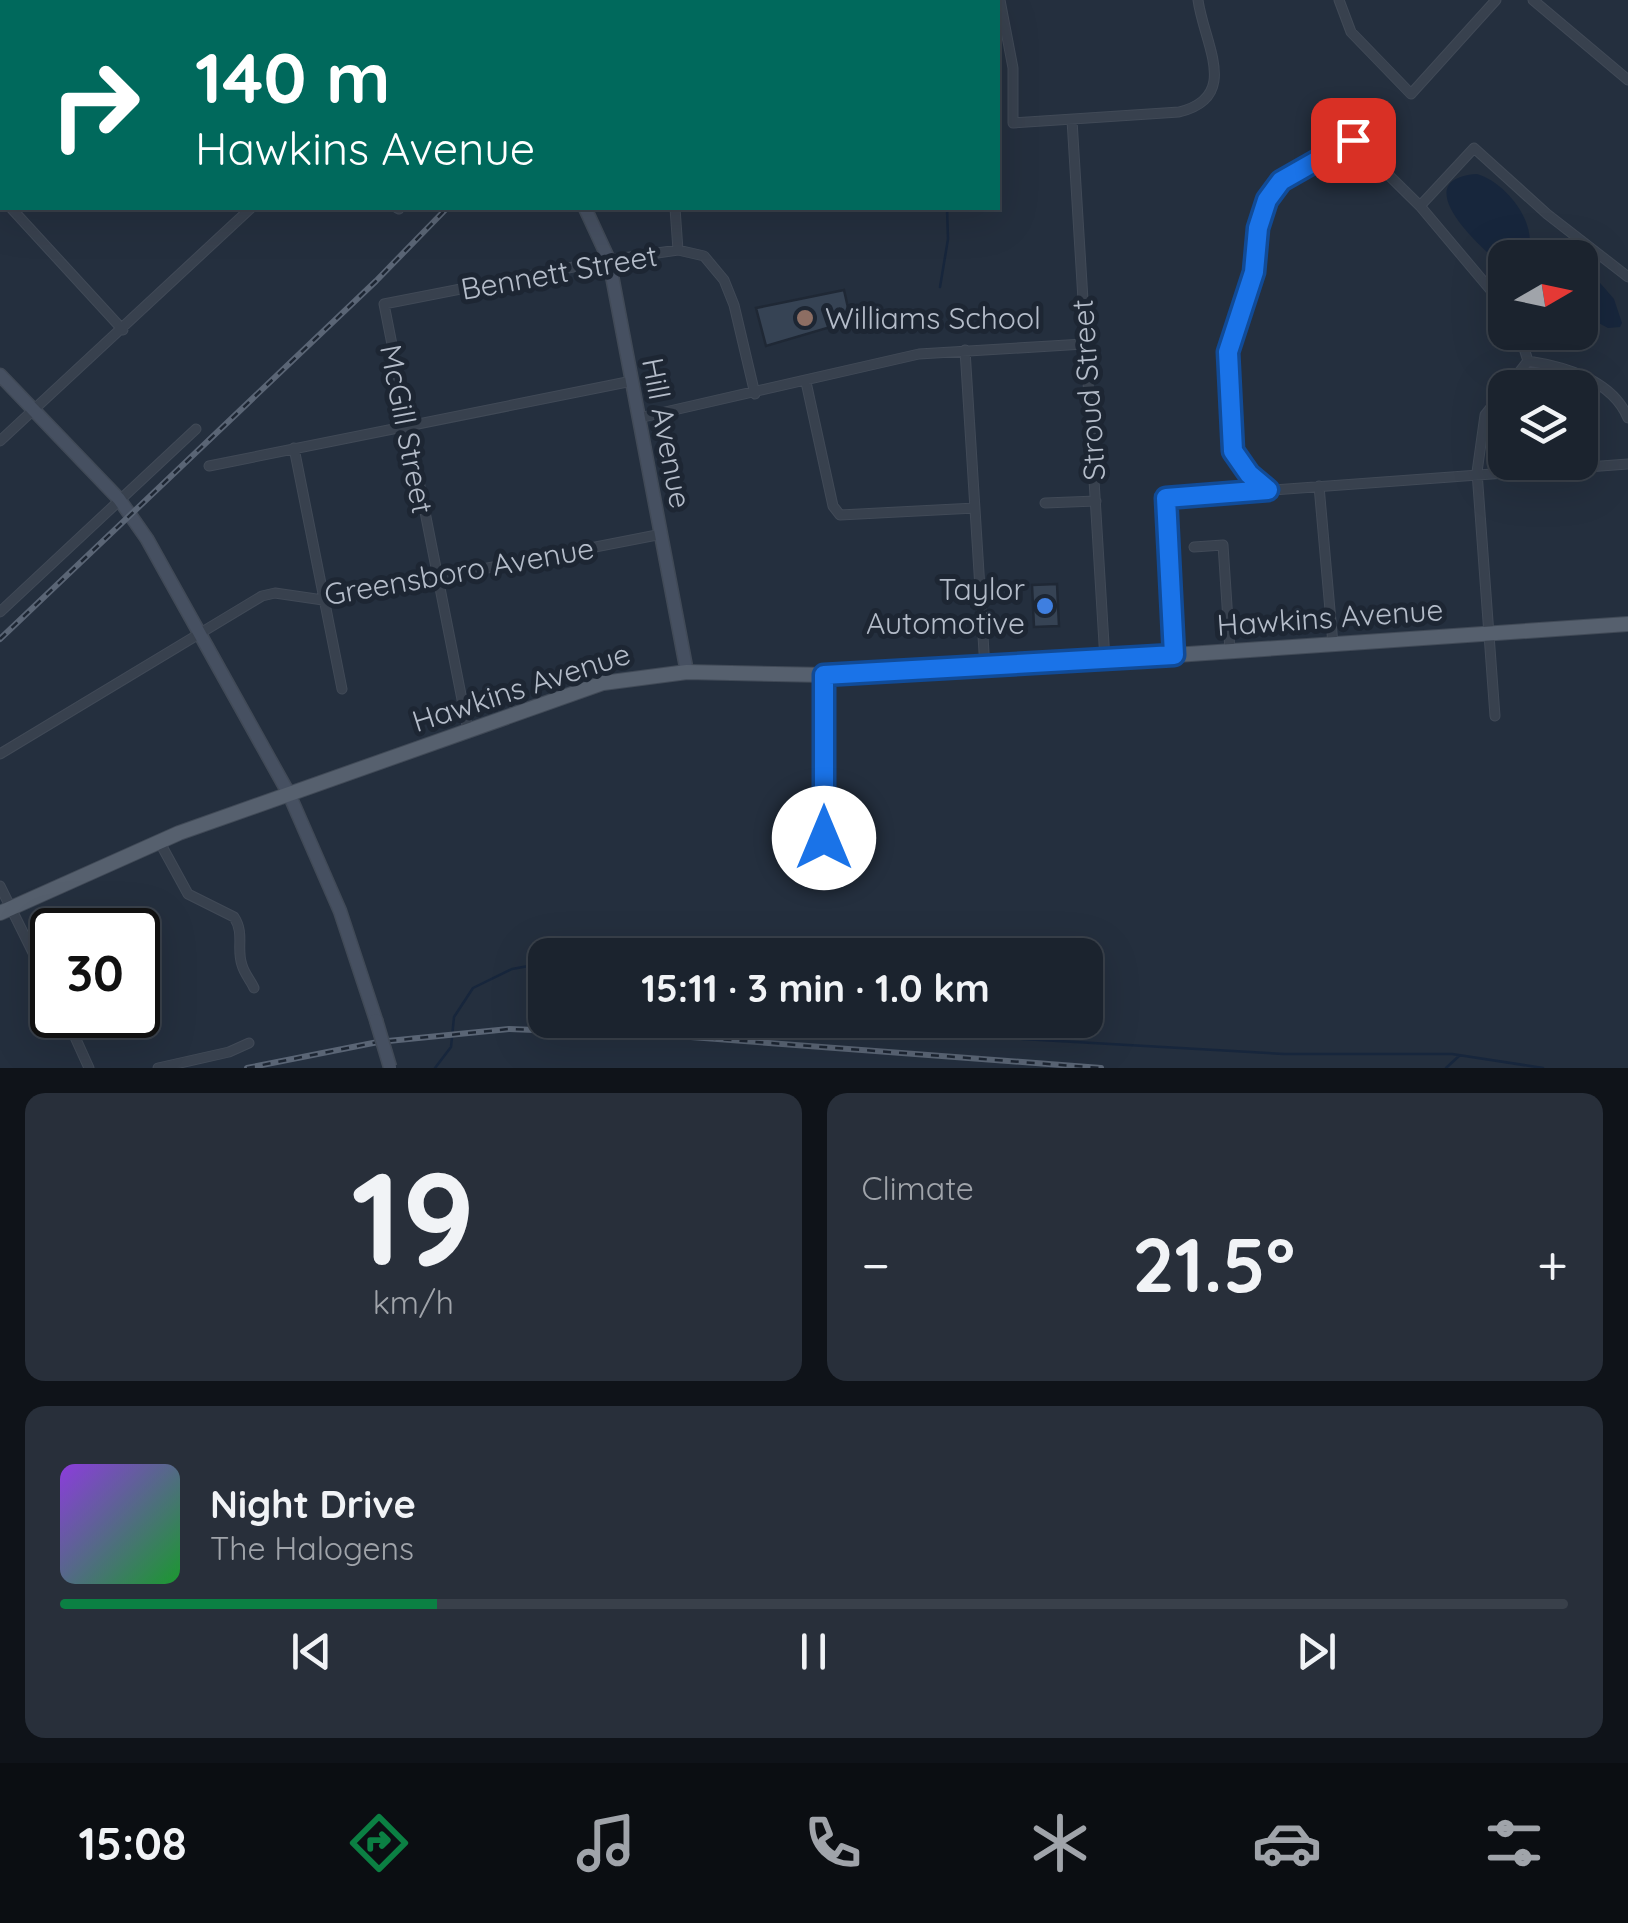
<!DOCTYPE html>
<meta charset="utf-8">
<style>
body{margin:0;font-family:Quicksand,sans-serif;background:#282f3a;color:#f1f3f6;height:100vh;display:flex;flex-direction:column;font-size:38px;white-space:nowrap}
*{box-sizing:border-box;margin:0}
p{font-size:32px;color:#a0a4aa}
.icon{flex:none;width:55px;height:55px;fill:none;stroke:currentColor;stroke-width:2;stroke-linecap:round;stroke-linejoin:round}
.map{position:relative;height:1068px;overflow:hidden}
.details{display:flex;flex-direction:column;gap:25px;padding:25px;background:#0f1319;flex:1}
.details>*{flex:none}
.guide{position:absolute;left:0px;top:0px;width:1000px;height:210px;box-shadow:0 10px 40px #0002,0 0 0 2px #39404a;background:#00695c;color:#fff;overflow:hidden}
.needle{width:65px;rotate:81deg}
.fabs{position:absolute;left:1488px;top:240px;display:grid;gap:20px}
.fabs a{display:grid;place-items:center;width:110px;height:110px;border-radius:20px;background:#1b232e;box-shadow:0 10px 40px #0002,0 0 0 2px #39404a;font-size:50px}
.speed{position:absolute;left:30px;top:908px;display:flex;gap:20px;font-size:50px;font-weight:700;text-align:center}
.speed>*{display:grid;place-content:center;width:130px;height:130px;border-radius:50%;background:#1b232e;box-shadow:0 10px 40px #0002,0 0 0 2px #39404a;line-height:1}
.speed .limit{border:5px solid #111;border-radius:15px;background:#fff;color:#111}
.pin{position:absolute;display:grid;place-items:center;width:85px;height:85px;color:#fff;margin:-42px;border-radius:20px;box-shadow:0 5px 15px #0006}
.me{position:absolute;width:110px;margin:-55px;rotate:0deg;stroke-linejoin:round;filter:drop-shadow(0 0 8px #0008)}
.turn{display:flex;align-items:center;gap:35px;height:210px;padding:0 30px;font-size:45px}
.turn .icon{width:130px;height:130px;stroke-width:2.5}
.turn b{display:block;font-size:70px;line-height:85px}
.big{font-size:75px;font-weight:700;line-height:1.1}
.details .tile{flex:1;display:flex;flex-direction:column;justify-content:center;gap:15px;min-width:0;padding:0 35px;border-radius:20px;background:#282f3a}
.details .dial{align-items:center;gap:0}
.dial b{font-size:130px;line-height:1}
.song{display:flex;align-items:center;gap:30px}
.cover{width:120px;height:120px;border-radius:15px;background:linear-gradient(135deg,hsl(270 70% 55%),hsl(130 70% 35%))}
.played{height:10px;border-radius:5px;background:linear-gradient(90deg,#0b8043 25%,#39404a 25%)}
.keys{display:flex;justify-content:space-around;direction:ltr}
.heat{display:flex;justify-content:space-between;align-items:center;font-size:55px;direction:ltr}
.details .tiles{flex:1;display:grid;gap:25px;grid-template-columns:1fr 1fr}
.tile:last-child{grid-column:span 2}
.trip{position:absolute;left:528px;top:938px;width:575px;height:100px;border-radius:20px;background:#1b232e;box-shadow:0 10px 40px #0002,0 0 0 2px #39404a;font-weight:700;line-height:100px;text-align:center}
.dock{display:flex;height:160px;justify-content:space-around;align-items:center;background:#0b0e12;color:#a0a4aa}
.dock .icon{width:70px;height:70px}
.dock .on{color:#0b8043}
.dock b{font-size:45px;color:#f1f3f6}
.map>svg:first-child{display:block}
.water{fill:#17263c}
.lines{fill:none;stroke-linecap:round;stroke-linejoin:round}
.stream{stroke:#17263c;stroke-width:2.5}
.building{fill:#364354;stroke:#1f2835;stroke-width:2.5}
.street-casing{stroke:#414a57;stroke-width:11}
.secondary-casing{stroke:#414a57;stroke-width:15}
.primary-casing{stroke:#414a57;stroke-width:16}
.street{stroke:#38414e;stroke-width:9}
.secondary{stroke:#465061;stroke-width:12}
.primary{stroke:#56606e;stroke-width:14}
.rail-casing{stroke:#5a6575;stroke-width:6}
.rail{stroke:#1d2633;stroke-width:2.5;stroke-dasharray:8;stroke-linecap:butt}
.secondary-bridge-casing{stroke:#414a57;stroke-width:15;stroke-linecap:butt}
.secondary-bridge{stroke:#465061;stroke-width:12}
.route-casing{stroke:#114b97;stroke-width:25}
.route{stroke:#1a73e8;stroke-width:18}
.education-dot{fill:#8d6e63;stroke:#1d2633;stroke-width:4}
.shop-dot{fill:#3f7fe0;stroke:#1d2633;stroke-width:4}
.labels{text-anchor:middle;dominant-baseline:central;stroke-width:10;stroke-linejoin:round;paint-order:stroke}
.street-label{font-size:30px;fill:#b4bcc9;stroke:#1d2633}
.poi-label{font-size:30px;fill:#b4bcc9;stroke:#1d2633;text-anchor:start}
</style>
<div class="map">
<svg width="1628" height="1068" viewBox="0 0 1628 1068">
<rect width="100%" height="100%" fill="#242f3e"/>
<path class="water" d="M1477,174c30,9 63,51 50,83l-22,1v9c-23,-17 -101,-88 -28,-93z
M1580,260l34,39 8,24 -2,4 -12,1 -28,-15z"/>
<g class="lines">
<path class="stream" d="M918,0v2
M940,287l8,-48 -1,-31
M908,1020l71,15 44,4 261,15h168l91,14
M435,1068l16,-21 3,-30 19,-29 39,-19 33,-6
M1446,1068l13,-12"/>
</g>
<path class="building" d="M844,290l7,31 -85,25 -10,-38z
M1057,584l2,42 -25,1 -2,-42z"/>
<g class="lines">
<defs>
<path id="street" d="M146,0l3,2
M1000,0l13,68v55l166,-11c62,-15 25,-68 19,-112
M1339,0l12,32 60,62 85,-94
M1533,0l95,80
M37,2v-2
M466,2l2,-2
M875,2v-2
M1072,120l33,540
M1420,206l54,-58 73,66 81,63
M11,208l112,122
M397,208l2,1
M675,208l3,42
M1519,332l9,29
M965,350l20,318
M1528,361c38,6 84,19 100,57
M806,382l27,124 7,9 135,-7
M1507,388l21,-27
M639,418l280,-64 165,-10
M0,441l251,-233
M294,448l48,241
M209,466l423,-85
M1319,486l14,158
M1269,490l-20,-16 -16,-23 -5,-99 26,-80 5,-43 8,-28 14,-20 72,-41 67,66 85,101
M1045,503l51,-2
M1194,547l29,-2 7,106
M0,612l196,-183
M1174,655l-8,-157 462,-34
M1495,716l-18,-244 8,-57 20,-25
M468,730l-84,-426 225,-44 69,-10 26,6 20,24 10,25 21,89
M0,754l262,-158 13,-3 48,7 339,-66
M825,837v-162
M159,841l29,53 46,23c11,17 2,31 8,48 2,8 9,16 12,23
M0,886l52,105
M65,1015l24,53
M158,1068l71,-16 20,-9"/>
<path id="secondary" d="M425,0l2,2
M585,208l24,52 78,412
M0,375l119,124 28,40 142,255 51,117 36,109"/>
<path id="primary" d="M209,2l3,-2
M0,201l2,-2
M0,913l179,-80 424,-150 84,-11 138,3 160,-7 643,-44"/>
</defs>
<use href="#street" class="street-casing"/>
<use href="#secondary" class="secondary-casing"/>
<use href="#primary" class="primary-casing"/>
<use href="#street" class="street"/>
<use href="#secondary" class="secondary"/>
<use href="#primary" class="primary"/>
<defs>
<path id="rail" d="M590,2l1,-2
M0,639l376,-358 71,-73
M247,1068l131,-26 131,-13 155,6 437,33"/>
</defs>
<use href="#rail" class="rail-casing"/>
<use href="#rail" class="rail"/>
<defs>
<path id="secondary-bridge" d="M376,1020l14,47"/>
</defs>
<use href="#secondary-bridge" class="secondary-bridge-casing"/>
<use href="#secondary-bridge" class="secondary-bridge"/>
</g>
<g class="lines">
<defs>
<path id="route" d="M824,838v-163l350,-20 -8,-157 102,-8 -19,-16 -16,-23 -5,-99 26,-80 4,-44 9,-28 14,-19 72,-41"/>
</defs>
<use href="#route" class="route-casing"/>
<use href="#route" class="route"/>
</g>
<circle class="education-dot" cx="805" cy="318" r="10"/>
<circle class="shop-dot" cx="1045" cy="606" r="10"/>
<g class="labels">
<g class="street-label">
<text transform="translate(559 272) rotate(-10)">Bennett Street</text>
<text transform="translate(1088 390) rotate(-94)">Stroud Street</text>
<text transform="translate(407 429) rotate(79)">McGill Street</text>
<text transform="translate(667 433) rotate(79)">Hill Avenue</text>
<text transform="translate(459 571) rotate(-10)">Greensboro Avenue</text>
<text transform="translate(1330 617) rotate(-4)">Hawkins Avenue</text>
<text transform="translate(521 687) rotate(-18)">Hawkins Avenue</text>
</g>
<g class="poi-label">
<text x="825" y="318">Williams School</text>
<text x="1025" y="589" text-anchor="end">Taylor<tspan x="1025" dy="34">Automotive</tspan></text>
</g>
</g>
</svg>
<div class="fabs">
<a><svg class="needle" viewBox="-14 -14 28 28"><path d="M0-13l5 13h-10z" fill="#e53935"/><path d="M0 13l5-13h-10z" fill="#a0a4aa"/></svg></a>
<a><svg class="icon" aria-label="layers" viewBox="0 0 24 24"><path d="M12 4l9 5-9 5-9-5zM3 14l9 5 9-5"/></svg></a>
</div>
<div class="speed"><div class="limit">30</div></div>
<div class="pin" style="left:1353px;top:140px;background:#d93025"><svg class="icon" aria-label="arrive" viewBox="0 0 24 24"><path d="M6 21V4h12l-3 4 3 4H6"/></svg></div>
<svg class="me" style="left:824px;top:838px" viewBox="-20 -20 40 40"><circle r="19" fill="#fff"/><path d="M0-13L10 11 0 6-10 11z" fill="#1a73e8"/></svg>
<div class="trip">15:11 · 3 min · 1.0 km</div>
<div class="guide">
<div class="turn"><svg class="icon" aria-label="right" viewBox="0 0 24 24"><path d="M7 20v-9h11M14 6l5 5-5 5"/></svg><div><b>140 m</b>Hawkins Avenue</div></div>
</div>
</div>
<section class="details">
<div class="tiles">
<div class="tile dial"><b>19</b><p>km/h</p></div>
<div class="tile"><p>Climate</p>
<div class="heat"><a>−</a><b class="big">21.5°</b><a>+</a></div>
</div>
<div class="tile">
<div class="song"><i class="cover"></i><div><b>Night Drive</b><p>The Halogens</p></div></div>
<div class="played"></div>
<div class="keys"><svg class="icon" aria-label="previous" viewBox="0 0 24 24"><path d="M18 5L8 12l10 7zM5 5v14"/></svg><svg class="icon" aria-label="pause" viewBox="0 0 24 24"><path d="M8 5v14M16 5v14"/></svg><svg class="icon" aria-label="next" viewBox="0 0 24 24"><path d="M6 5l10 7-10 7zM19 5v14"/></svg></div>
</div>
</div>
</section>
<nav class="dock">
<b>15:08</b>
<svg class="icon on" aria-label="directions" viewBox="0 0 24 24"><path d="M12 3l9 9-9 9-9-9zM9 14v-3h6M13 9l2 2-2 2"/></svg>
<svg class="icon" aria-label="music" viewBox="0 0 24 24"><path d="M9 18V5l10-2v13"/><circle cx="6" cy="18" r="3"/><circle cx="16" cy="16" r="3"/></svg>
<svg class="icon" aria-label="phone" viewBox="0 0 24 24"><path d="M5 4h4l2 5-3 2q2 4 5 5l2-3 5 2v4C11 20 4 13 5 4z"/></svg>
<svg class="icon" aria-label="climate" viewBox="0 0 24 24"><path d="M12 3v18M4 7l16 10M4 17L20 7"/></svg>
<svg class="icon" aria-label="car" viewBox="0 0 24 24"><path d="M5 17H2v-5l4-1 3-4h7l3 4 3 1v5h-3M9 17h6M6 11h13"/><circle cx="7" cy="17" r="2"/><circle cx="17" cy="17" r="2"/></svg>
<svg class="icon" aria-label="filters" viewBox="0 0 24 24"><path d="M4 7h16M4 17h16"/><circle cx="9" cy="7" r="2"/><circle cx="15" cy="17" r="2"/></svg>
</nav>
